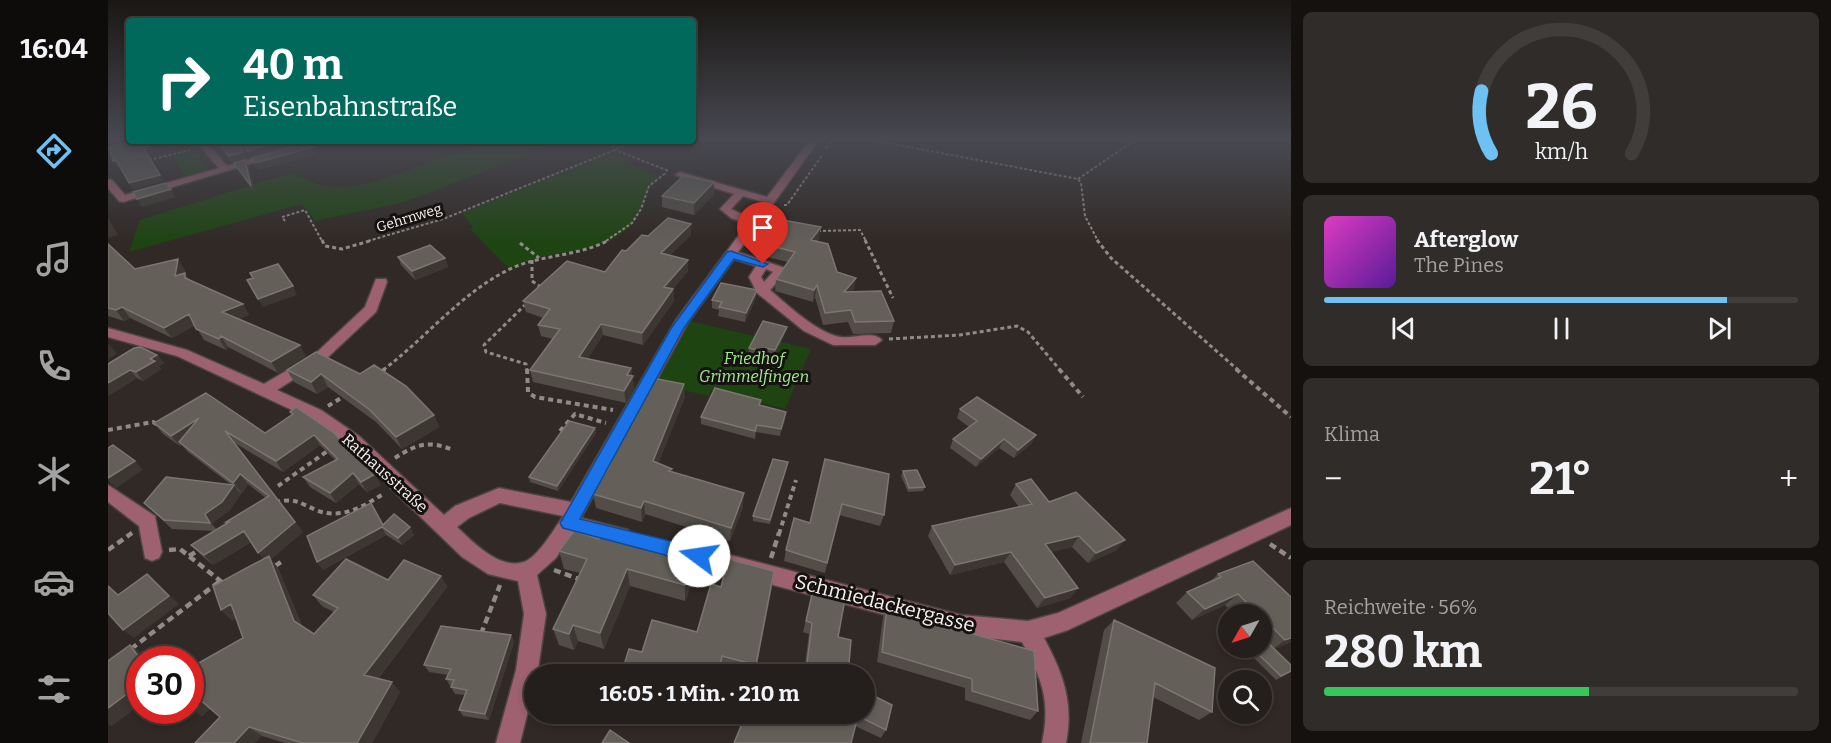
<!DOCTYPE html>
<html lang="de">
<meta charset="utf-8">
<style>
body{margin:0;font-family:Bitter,serif;background:#302c29;color:#f1f3f6;height:100vh;display:flex;flex-direction:column;font-size:22px;white-space:nowrap}
*{box-sizing:border-box;margin:0}
p{font-size:20px;color:#a3a2a3}
.icon{flex:none;width:33px;height:33px;fill:none;stroke:currentColor;stroke-width:2;stroke-linecap:round;stroke-linejoin:round}
.map{position:relative;flex:1;overflow:hidden}
.panel{display:flex;flex-direction:column;gap:12px;padding:12px;background:#14110f;width:540px}
.panel>*{flex:none}
.top-card{position:absolute;left:18px;top:18px;width:570px;height:126px;border-radius:6px;box-shadow:0 3px 9px #0003,0 0 0 2px #413d3b;background:#00695c;color:#fff;overflow:hidden}
.needle{width:39px;rotate:231deg}
.buttons{position:absolute;left:1110px;top:604px;display:grid;gap:12px}
.buttons a{display:grid;place-items:center;width:54px;height:54px;border-radius:50%;background:#241f1c;box-shadow:0 3px 9px #0003,0 0 0 2px #413d3b;font-size:30px}
.speed{position:absolute;left:18px;top:646px;display:flex;gap:12px;font-size:30px;font-weight:700;text-align:center}
.speed>*{display:grid;place-content:center;width:78px;height:78px;border-radius:50%;background:#241f1c;box-shadow:0 3px 9px #0003,0 0 0 2px #413d3b;line-height:1}
.speed .limit{border:9px solid #d22;background:#fff;color:#111}
.pin{position:absolute;display:grid;place-items:center;width:51px;height:51px;color:#fff;margin:-62px -26px;border-radius:50% 50% 50% 0;rotate:-45deg;box-shadow:0 0 6px #0007}
.pin .icon{rotate:45deg}
.me{position:absolute;width:66px;margin:-33px;rotate:284deg;stroke-linejoin:round;filter:drop-shadow(0 0 4px #0008)}
.turn{display:flex;align-items:center;gap:21px;height:126px;padding:0 18px;font-size:27px}
.turn .icon{width:78px;height:78px;stroke-width:2.5}
.turn b{display:block;font-size:42px;line-height:51px}
.big{font-size:45px;font-weight:700;line-height:1.1}
.panel .card{flex:1;display:flex;flex-direction:column;justify-content:center;gap:9px;min-width:0;padding:0 21px;border-radius:9px;background:#302c29}
.panel .dial{align-items:center;gap:0}
.dial svg{height:156px;overflow:visible;fill:none;stroke:#413d3b;stroke-width:7;stroke-linecap:round;text-anchor:middle}
.dial text{fill:#f1f3f6;stroke:none}
.song{display:flex;align-items:center;gap:18px}
.cover{width:72px;height:72px;border-radius:9px;background:linear-gradient(135deg,hsl(310 70% 55%),hsl(270 70% 35%))}
.played{height:6px;border-radius:3px;background:linear-gradient(90deg,#6dc2f3 85%,#413d3b 85%)}
.keys{display:flex;justify-content:space-around;direction:ltr}
.heat{display:flex;justify-content:space-between;align-items:center;font-size:33px;direction:ltr}
.charge{height:9px;border-radius:4px;background:linear-gradient(90deg,#34c759 56%,#413d3b 0)}
.trip{position:absolute;left:416px;top:664px;width:351px;height:60px;border-radius:30px;background:#241f1c;box-shadow:0 3px 9px #0003,0 0 0 2px #413d3b;font-weight:700;line-height:60px;text-align:center}
main{display:flex;flex:1;min-height:0}
.tabs{display:flex;flex-direction:column;width:108px;justify-content:space-around;align-items:center;background:#0e0c0b;color:#a3a2a3}
.tabs .icon{width:42px;height:42px}
.tabs .active{color:#6dc2f3}
.tabs b{font-size:27px;color:#f1f3f6}
.map>svg:first-child{display:block}
.green{fill:#1e4412}
.lines{fill:none;stroke-linecap:round;stroke-linejoin:round}
.minor-casing{stroke:#4c4541;stroke-width:3}
.path-far3{stroke:#918b88;stroke-width:2;stroke-dasharray:3 2;stroke-linecap:butt}
.path-far2{stroke:#918b88;stroke-width:3;stroke-dasharray:4 3;stroke-linecap:butt}
.path-far1{stroke:#918b88;stroke-width:4;stroke-dasharray:5 4;stroke-linecap:butt}
.path{stroke:#918b88;stroke-width:4.5;stroke-dasharray:7 4.5;stroke-linecap:butt}
.minor{fill:#9d616f;fill-rule:evenodd}
.wall{fill:#524d47;fill-rule:evenodd}
.shaded-wall{fill:#3d3732}
.building{fill:#645f59;stroke:#7b7670;stroke-width:1.5}
.route{fill:#1a73e8;stroke:#114b97;stroke-width:1.5}
.labels{text-anchor:middle;dominant-baseline:central;stroke-width:6;stroke-linejoin:round;paint-order:stroke}
.far-street-label{font-size:14px;fill:#f6f1ee;stroke:#161211}
.park-label{font-size:16px;font-style:italic;fill:#a2ed8d;stroke:#161211}
.street-label{font-size:16px;fill:#f6f1ee;stroke:#161211}
.near-street-label{font-size:20px;fill:#f6f1ee;stroke:#161211}
</style>
<main>
<nav class="tabs">
<b>16:04</b>
<svg class="icon active" aria-label="directions" viewBox="0 0 24 24"><path d="M12 3l9 9-9 9-9-9zM9 14v-3h6M13 9l2 2-2 2"/></svg>
<svg class="icon" aria-label="music" viewBox="0 0 24 24"><path d="M9 18V5l10-2v13"/><circle cx="6" cy="18" r="3"/><circle cx="16" cy="16" r="3"/></svg>
<svg class="icon" aria-label="phone" viewBox="0 0 24 24"><path d="M5 4h4l2 5-3 2q2 4 5 5l2-3 5 2v4C11 20 4 13 5 4z"/></svg>
<svg class="icon" aria-label="climate" viewBox="0 0 24 24"><path d="M12 3v18M4 7l16 10M4 17L20 7"/></svg>
<svg class="icon" aria-label="car" viewBox="0 0 24 24"><path d="M5 17H2v-5l4-1 3-4h7l3 4 3 1v5h-3M9 17h6M6 11h13"/><circle cx="7" cy="17" r="2"/><circle cx="17" cy="17" r="2"/></svg>
<svg class="icon" aria-label="filters" viewBox="0 0 24 24"><path d="M4 7h16M4 17h16"/><circle cx="9" cy="7" r="2"/><circle cx="15" cy="17" r="2"/></svg>
</nav>
<div class="map">
<svg width="1183" height="743" viewBox="0 0 1183 743">
<rect width="100%" height="100%" fill="#302925"/>
<path class="green" d="M399,141h56l-155,60 -93,20 -13,-17 -173,48 11,-32 154,-48c47,37 115,-5 163,-20 16,-5 34,-8 50,-11z
M86,150l14,19 -23,7 -13,-21z
M502,153l26,7 -8,4 32,13c-17,13 -15,32 -28,47 -22,26 -62,26 -92,33 -10,3 -20,8 -31,12l-39,-40 3,-2 -11,-14z
M581,321l122,28 -26,60 -74,-19 -2,6 -58,-13z"/>
<g class="lines">
<defs>
<path id="minor" d="M702,140h9l-58,81 33,3 9,4 -6,3 -40,-4 -19,25 47,16 2,3 -2,3 -15,16c18,15 48,44 71,47 12,2 32,-7 41,3l-7,5h-42l-29,-14 -47,-38 -8,-16 7,-11 -22,-7 -45,62 -108,197 47,12 3,6 -3,6 -7,2 -48,-12 -17,26 -19,17 9,39 -8,56 -1,5h-3v12l-14,56h-24l20,-73 8,-56 -6,-33 -30,-7 -26,-17 -115,-111 -38,-28 -132,-62 -69,-19v-9l79,22 77,34 52,-31 49,-46 11,-28h10l1,3 -11,30 -50,47 -49,31 44,20 38,26 85,79 11,-9 44,-18 72,14 105,-182 71,-96 -16,-6 -11,-9 14,-15 -59,-19 5,-3 87,25zM635,196l20,6 -12,16 -20,-9zM658,269l7,3 -9,10 -3,-5zM392,503l63,13c-8,12 -25,41 -39,46 -25,8 -51,-20 -67,-35l12,-9z
M87,141h10l22,25 44,-13 5,3 -153,46 -4,-1 -11,-13v-9l4,1 13,15 94,-27z
M206,141h16l-36,11 -5,-3z
M0,485l47,31 7,36 -3,6 -7,3 -7,-3 -6,-32 -31,-24z
M1183,508v17l-223,105 -24,8c19,35 30,65 22,105h-24c9,-42 0,-64 -20,-101l-61,-7 -281,-75 -7,-3 -3,-6 3,-6 7,-3 281,73 67,6 30,-8z"/>
</defs>
<use href="#minor" class="minor-casing"/>
<path class="path-far3" d="M764,140l206,39 3,4 4,33 13,25
M491,141l10,4
M500,141l7,9 54,21
M718,148l6,-8
M41,160l41,-10
M970,179l57,-39
M676,205h3l36,-51
M177,221l-3,-4 23,-7 17,31
M710,231l42,-1 6,11
M260,241l75,-22 172,-69 16,-9
M498,241l26,-18 9,-14 8,-23 18,-14"/>
<path class="path-far2" d="M214,240l3,6 17,3 31,-9
M757,240l28,58
M989,240l14,18 127,112
M412,243l19,15
M424,260v21l9,6
M418,304l-42,41 2,7 40,12 1,6
M781,339l71,-4 57,-9 11,6 32,38
M275,370c43,-32 77,-76 125,-100 32,-16 70,-13 101,-30"/>
<path class="path-far1" d="M419,369l1,23 7,5 78,13
M951,369l24,28
M1128,369l55,48
M273,372l4,-3
M220,406l18,-11
M0,430l45,-8 5,3
M452,431l15,-17 31,9
M287,458c21,-14 34,-18 58,-8
M170,486l51,-36
M167,502c20,-4 23,0 41,8 24,10 47,-3 67,-16
M22,534l2,-1
M671,534l17,-54"/>
<path class="path" d="M1162,544l21,14
M0,550l24,-17
M61,550l11,-1 43,34
M81,556l10,-6
M663,558l8,-25
M167,566l9,-6
M446,570l25,9
M373,634l19,-49
M23,649l89,-68"/>
<use href="#minor" class="minor"/>
</g>
<path class="wall" d="M108,141h87l1,1 -54,15 -7,-11 4,12 -15,5z
M137,160l4,7 6,26 -17,-23 -4,-7z
M606,194l-20,21 -32,-8v-11z
M583,224v11l-21,20 18,16 -15,18 1,12 -31,44 -40,-10 -15,23 43,10 3,20 -8,15 -93,-21 -3,-12 23,-31 -12,-3 -3,-11 5,-7 -17,-6 -3,-11 82,-29 21,-21 22,-15z
M711,238l-2,4 20,30 17,17 -2,2 42,30 -3,12 -38,1 -5,-12 -25,3 -8,-28 -2,5 -38,-11 1,-12 12,-17 -21,-5v-6h-1l1,-12z
M0,244l27,25 50,1 -1,4 6,6 53,24 6,11 -10,4 67,37 -28,17 -50,-26 -2,3 -22,-10 -9,-15 -23,13 -42,-20 -6,3 -16,-5z
M290,257l47,1 3,9 -33,13 -14,-15z
M648,298l-11,24 -27,-6 1,-6 -7,-2v-8z
M679,327l-1,4 -11,24 -10,-3 -2,4 -14,-4v-4z
M49,355l7,8 -5,3 2,3 -18,12 -6,-3 -29,18v-32z
M179,370l73,4 74,41 5,12 -37,22 -26,-27 -48,-35 -11,7 -23,-12z
M577,397l-27,66 14,9 71,35 -13,34 -85,-27 -3,8 -46,-14 -3,-14 15,-25 -1,-8 20,-32z
M653,400l-1,5 25,14 -5,17 -24,-4 -1,7 -54,-15v-7z
M852,409l76,26 -5,9 -17,14 -15,-10 -23,19 -26,-19 3,-9 16,-12 -12,-9z
M182,412l91,73 -14,7 -8,-8 -23,19 -26,-16 -7,-10 32,-17 -15,-15 -37,27 -50,-30 70,90 -32,27 7,9 24,58 12,8 20,-22 -12,-6 -9,-11 75,-15 53,-4 6,11 -69,92 22,13 -28,51h-87l-23,-7 -42,-19 -10,-9 -8,8 -10,-7 51,-71 -7,-20 -4,3 32,-62 -13,-17 -38,23 -12,-10 -10,-10 23,-14 -42,-2 -28,-26 86,-19 -42,-32 -6,-7 -2,1 -17,-12 -9,-11 111,10 27,-18zM140,484l18,14 -40,24 1,1 -10,7 -5,-7 17,-12 12,-17 -1,-2 2,1z
M487,428l1,5 -38,58 -28,-9 -1,-5z
M717,459l59,56 -4,11 -41,-11 -14,58 -41,-12 2,-11 24,-27z
M680,462l-18,62 -17,-3v-5z
M795,471l22,16 -2,4 -15,1 -7,-16z
M908,484l33,18 68,48 -29,13 -16,-16 -22,5 28,36 -8,10 -33,10 -33,-46 -54,13 -22,-39 4,-10 87,-19 -9,-12z
M276,525l26,2 4,8 -12,10 -16,-10 -63,35 -6,-8z
M491,539l99,11v17l-13,34 -55,-15 -26,63 -26,-8 -4,9 -15,-5 -6,-16 27,-56 -16,-4 -5,-18z
M1110,574l73,68 -17,7 17,23 -15,8 -28,-28 15,-8 -1,-2v-27h-27l-10,-10 -33,15 -16,-17 11,-11 22,-9z
M613,587h51l-17,88h-19l-15,-4 -1,4h-99l21,-23 55,-20z
M705,590l25,47 10,38h-33l-11,-3 5,-38 -6,-2z
M779,606l61,21 90,84 -8,9 -65,-20v-12l-88,-26 6,-45z
M1006,620l98,92 -13,8 -46,-23 -6,46h-66l23,-113z
M403,635l3,7 -25,78 -26,-4 -4,-6 6,-15 -10,-1 -9,-15 2,-4 -19,-3 -5,-7z
M638,714h118l22,16 -5,8 -26,-12z"/>
<path class="shaded-wall" d="M0,140h21l-20,4z
M60,141h26l-1,1 -46,12 -4,-7z
M133,141l2,5 4,12 -15,5 -3,-7z
M173,141h22l1,1 -54,15 -3,-6z
M254,141h20l-19,5z
M206,147l3,7 -58,16 -4,-7z
M8,160l4,7h-2l-5,-6z
M137,160l4,7 6,26 -4,-7z
M52,175l4,6 -31,9 -4,-7z
M606,182v12l-20,21v-12z
M63,189l4,8 -33,10 -5,-8z
M0,217l10,18 -10,3z
M583,224v11l-29,29 -1,-11z
M713,227l-2,11 -9,13 1,-11z
M337,258l3,9 -33,13 -3,-9z
M70,259l7,11 -3,16 -7,-10z
M580,260v11l-24,28v-12z
M748,278l-2,11 -12,14 2,-11z
M709,285l-2,12 -2,5 1,-12z
M185,286l4,9 -34,12 -5,-8z
M565,289l1,12 -31,44 -1,-12z
M649,290l-1,8 -11,24 1,-9z
M135,304l6,11 -20,7 -7,-10z
M14,307l8,11 -6,3 -8,-11z
M81,314l7,10 -24,14 -8,-10z
M493,324l2,11 -22,33 -2,-11z
M679,327l-1,4 -11,24v-5z
M113,336l7,11 -2,3 -7,-11z
M0,343l9,11 -9,5z
M192,345l6,11 -28,17 -7,-11z
M49,355l7,8 -5,3 2,3 -18,12 -7,-9 14,-13z
M523,368l1,10 1,-2 1,12 -8,15 -2,-12 3,-16z
M22,370l7,8 -29,18v-13z
M213,374l7,13 -11,7 -6,-12z
M576,384l1,13 -31,78 -1,-14z
M678,412l-1,7 -5,17 1,-7z
M326,415l5,12 -37,22 -6,-12z
M91,418l-20,24 3,3 -2,1 -9,-10z
M487,428l1,5 -38,58 -1,-5z
M206,435l6,10 -37,27 -7,-11z
M928,435l-5,9 -17,14 4,-8z
M896,439l-5,9 -23,19 5,-8z
M27,461l8,9 -27,18 -8,-8v-2z
M680,462l-1,5 -17,57v-4z
M245,473l6,11 -23,19 -6,-10z
M132,474l8,10 -6,9 -9,-10z
M267,474l6,11 -14,7 -6,-10z
M126,485l7,9 -12,17 -17,12 6,8 -8,-8 -5,-9z
M636,493l-1,14 -13,34 1,-13z
M536,501l1,13 -3,8 -1,-14z
M187,522l8,10 -32,27 7,9 26,64 -10,-11 -27,-59 -9,-9z
M274,527l4,8 -63,35 -6,-8z
M302,527l4,8 -12,10 -4,-7z
M136,531l8,10 -39,24 -9,-10z
M971,536l-7,11 -34,8 7,-11z
M1017,540l-8,10 -29,13 8,-10z
M590,550v17l-13,34v-16z
M903,552l-7,10 -54,13 5,-10z
M519,569l3,17 -26,63 -4,-16z
M666,571l-2,16 -18,88 2,-10z
M39,574l32,30 -45,34 -11,-8z
M333,576l6,11 -74,98 -9,-10z
M970,588l-8,10 -33,10 8,-10z
M1130,594l-13,11 -33,15 13,-11z
M123,604l12,11 -11,6 -11,-11z
M465,625l5,16 -4,9 -5,-16z
M403,635l3,7 -25,78 -4,-6z
M1183,638v4l-21,9 15,-11z
M22,645l14,10 4,5h-7z
M614,656l-2,19h-2z
M284,682l8,10 -28,51h-15z
M32,684v21l-28,21 -4,-2v-16z
M90,698l13,9 -9,9 -10,-7 -2,1v-5z
M63,711h19l-9,7z
M141,727l13,9 -7,7h-21z"/>
<path class="building" d="M24,141h36l-25,6 17,28 -31,8 -13,-23 -3,1 -4,-14z
M109,141h23l3,11 -14,4z
M133,141h40l-34,10z
M200,142l6,5 -59,16 -3,-5z
M137,160l6,26 -17,-23z
M575,176l31,6 -20,21 -32,-7z
M58,183l5,6 -34,10 -4,-7z
M560,218l23,6 -30,29 27,7 -24,27 9,2 -31,44 -41,-9 -22,33 52,11 -4,7 6,1 -9,15 -94,-21 30,-41 -22,-4 12,-16 -27,-8 44,-40 38,11 17,-22 4,1 16,-16 6,1z
M675,220l38,7 -10,13 17,4 9,28 19,6 -12,14 37,-1 13,30 -39,1 -4,-12 -26,3 -8,-28 -3,5 -38,-11 19,-27 -27,-7 4,-4 -5,-2z
M0,244l27,25 43,-10 -3,17 10,-3v5l58,26 -21,8 78,33 -29,17 -50,-26 -2,3 -23,-10 -7,-15 -25,14 -42,-21 -6,3 -8,-2z
M322,245l15,13 -33,13 -14,-14z
M170,264l15,22 -35,13 -11,-19 6,-2 -3,-5z
M613,283l36,7 -11,23 -27,-6 3,-5 -10,-2z
M655,321l24,6 -12,23 -10,-2 -2,3 -14,-3z
M32,347l17,8 -7,4 5,2 -19,11 -6,-2 -22,13v-19l26,-16z
M208,352l44,22 14,-9 32,21 28,29 -38,22 -26,-27 -49,-36 -10,8 -24,-12z
M544,378l32,6 -31,77 19,8 -3,2 75,22 -13,35 -87,-27 -3,7 -48,-14 18,-31 -4,-2 18,-33 2,1z
M607,388l46,12 -2,5 27,7 -5,17 -24,-4 -2,6 -54,-14z
M98,393l59,40 28,-19 -3,-2 6,-5 38,26 41,41 -14,8 -8,-9 -23,20 -27,-16 35,-18 -24,-24 -38,26 -51,-30 70,91 -37,31 -14,-22 -40,24 -13,-10 38,-23h-3l43,-26 -29,-22 -7,9 -54,-41 20,-24 -28,18 -17,-13z
M869,397l59,38 -18,15 -14,-11 -23,20 -28,-20 24,-18 -17,-12z
M461,421l26,7 -38,58 -28,-9z
M5,445l22,16 -27,17v-30z
M665,459l15,3 -18,58 -17,-4z
M717,459l64,15 -5,41 -42,-11 -15,59 -41,-13 8,-32 16,5z
M809,470l8,17 -16,1 -6,-17z
M58,477l68,8 -12,17 -17,12 5,9 -46,-3 -20,-17z
M923,479l18,23 27,-10 49,48 -29,13 -17,-17 -34,8 33,44 -33,10 -34,-46 -56,13 -23,-39 100,-22 -16,-20z
M263,503l12,22 11,-11 16,13 -12,11 -16,-11 -65,35 -10,-26z
M498,526l92,24 -13,35 -58,-16 -27,64 -27,-8 -4,9 -16,-5 34,-70 -28,-8 15,-20 25,8z
M161,556l25,65 20,13 24,-26 -25,-13 33,-36 42,21 16,-20 37,16 -77,99 28,7 -35,61h-54l-54,-16 -15,16h-39l25,-26 -22,-19 -8,7v-36l7,-5 46,-26 -12,-34 -10,6 -8,-24z
M620,559l46,12 -18,94 -34,-9 -4,19h-97l8,-26 13,3 10,-32 45,12 14,-48 10,3z
M1145,561l38,36v41l-6,2 -23,-23v-2h-3l-21,-21 -33,15 -18,-17 34,-15 -3,-3z
M39,574l22,22 -46,34 -15,-17v-27l10,9z
M705,590l32,9 -7,38 13,3 -3,35h-30l3,-9 -14,-3 5,-40 -6,-2z
M779,606l61,17v4l86,24 4,60 -66,-20v-12l-90,-27z
M1006,620l101,48 -3,44 -57,-29 -8,60h-57z
M333,626l70,9 -26,79 -26,-4 8,-20 -16,-3 3,-7 -8,-1 5,-10 -27,-4z
M1159,642l24,23v6l-10,5 -28,-27 9,-1v-3z
M22,645l11,15h-1v24l-32,24v-47z
M756,691l28,14 -6,25 -28,-14 -7,27h-117l12,-29h118z
M502,730l19,13h-27z"/>
<linearGradient id="sky" x2="0" y2="1"><stop stop-color="#1a1714"/><stop offset="0.57" stop-color="#484951"/><stop offset="1" stop-color="#484951" stop-opacity="0"/></linearGradient>
<rect width="1183" height="244" fill="url(#sky)"/>
<path class="route" d="M623,251l37,13 -5,3 -29,-8 -50,69 -104,191 119,29 6,2 3,6 -3,6 -6,2 -136,-36 -3,-5 3,-5 109,-191 55,-75z"/>
<g class="labels">
<g class="far-street-label">
<text transform="translate(301 218) rotate(-17)">Gehrnweg</text>
</g>
<g class="park-label">
<text x="646" y="358">Friedhof<tspan x="646" dy="18">Grimmelfingen</tspan></text>
</g>
<g class="street-label">
<text transform="translate(277 473) rotate(42)">Rathausstraße</text>
</g>
<g class="near-street-label">
<text transform="translate(777 603) rotate(14)">Schmiedackergasse</text>
</g>
</g>
</svg>
<div class="buttons">
<a><svg class="needle" viewBox="-14 -14 28 28"><path d="M0-13l5 13h-10z" fill="#e53935"/><path d="M0 13l5-13h-10z" fill="#a3a2a3"/></svg></a>
<a><svg class="icon" aria-label="search" viewBox="0 0 24 24"><circle cx="10" cy="10" r="6"/><path d="M15 15l6 6"/></svg></a>
</div>
<div class="speed"><div class="limit">30</div></div>
<div class="pin" style="left:655px;top:264px;background:#d93025"><svg class="icon" aria-label="arrive" viewBox="0 0 24 24"><path d="M6 21V4h12l-3 4 3 4H6"/></svg></div>
<svg class="me" style="left:591px;top:556px" viewBox="-20 -20 40 40"><circle r="19" fill="#fff"/><path d="M0-13L10 11 0 6-10 11z" fill="#1a73e8"/></svg>
<div class="trip">16:05 · 1 Min. · 210 m</div>
<div class="top-card">
<div class="turn"><svg class="icon" aria-label="right" viewBox="0 0 24 24"><path d="M7 20v-9h11M14 6l5 5-5 5"/></svg><div><b>40 m</b>Eisenbahnstraße</div></div>
</div>
</div>
<section class="panel">
<div class="card dial"><svg viewBox="0 0 100 80">
<path d="M14 69A42 42 0 1 1 86 69"/>
<path d="M14 69A42 42 0 0 1 9 37" stroke="#6dc2f3"/>
<text x="50" y="56" font-size="32" font-weight="700">26</text>
<text x="50" y="72" font-size="11">km/h</text>
</svg></div>
<div class="card">
<div class="song"><i class="cover"></i><div><b>Afterglow</b><p>The Pines</p></div></div>
<div class="played"></div>
<div class="keys"><svg class="icon" aria-label="previous" viewBox="0 0 24 24"><path d="M18 5L8 12l10 7zM5 5v14"/></svg><svg class="icon" aria-label="pause" viewBox="0 0 24 24"><path d="M8 5v14M16 5v14"/></svg><svg class="icon" aria-label="next" viewBox="0 0 24 24"><path d="M6 5l10 7-10 7zM19 5v14"/></svg></div>
</div>
<div class="card"><p>Klima</p>
<div class="heat"><a>−</a><b class="big">21°</b><a>+</a></div>
</div>
<div class="card"><p>Reichweite · 56%</p><b class="big">280 km</b><div class="charge"></div></div>
</section>
</main>
